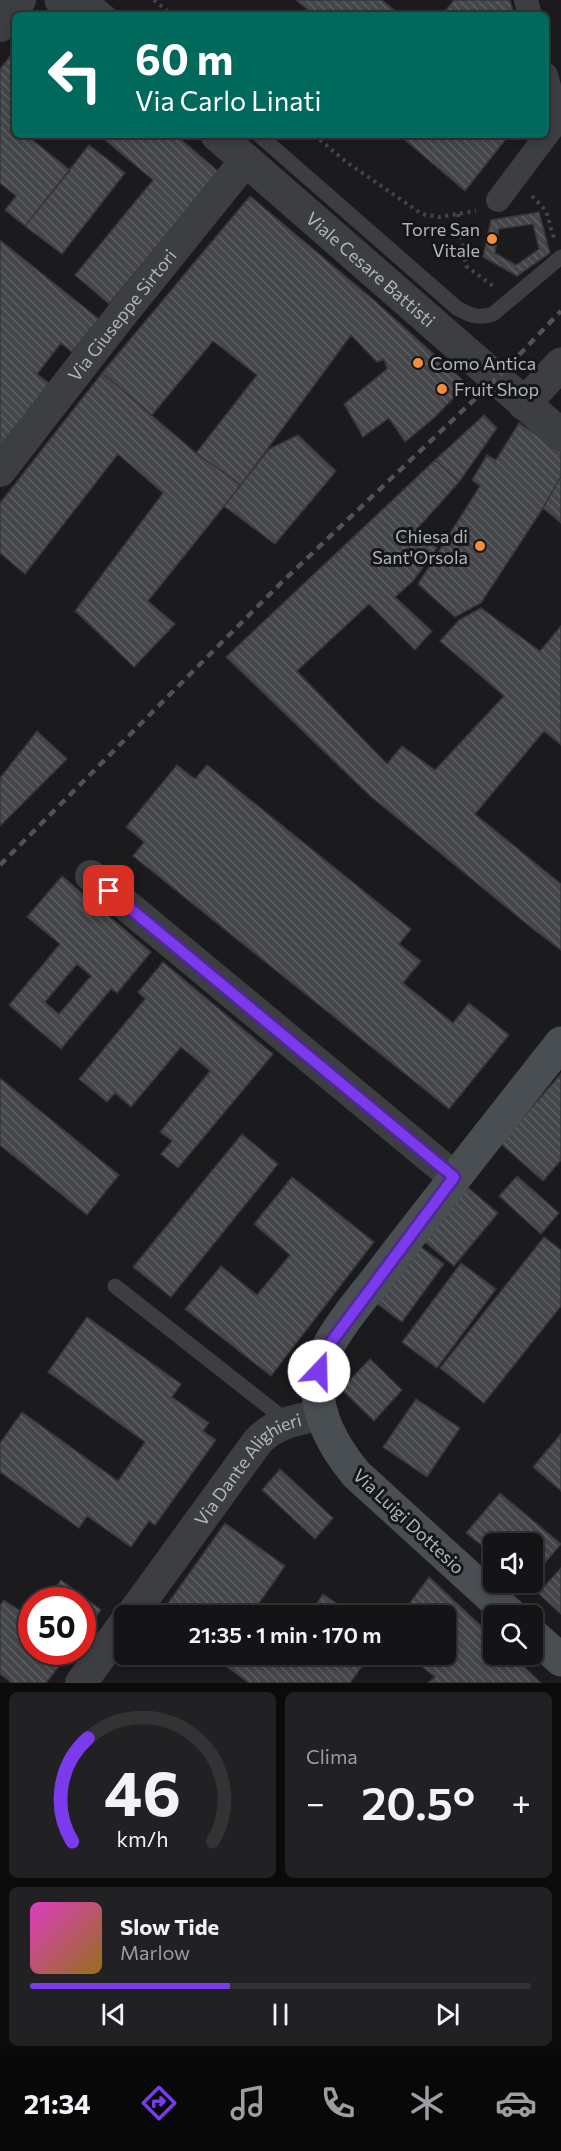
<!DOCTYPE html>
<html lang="it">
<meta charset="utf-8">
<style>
body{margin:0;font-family:Commissioner,sans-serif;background:#212123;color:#f1f3f6;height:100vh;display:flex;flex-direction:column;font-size:22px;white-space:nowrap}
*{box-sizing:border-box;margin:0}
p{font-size:20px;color:#9d9ea1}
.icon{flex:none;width:33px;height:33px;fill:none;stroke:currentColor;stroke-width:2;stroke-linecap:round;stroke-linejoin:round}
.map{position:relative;height:1683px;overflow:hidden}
.drawer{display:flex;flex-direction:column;gap:9px;padding:9px;background:#0b0b0c;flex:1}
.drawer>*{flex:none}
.hud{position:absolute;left:12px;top:12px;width:537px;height:126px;border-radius:9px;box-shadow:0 3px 9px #0003,0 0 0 2px #333335;background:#00695c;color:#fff;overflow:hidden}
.fabs{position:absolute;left:483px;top:1533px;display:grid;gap:12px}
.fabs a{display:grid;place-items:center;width:60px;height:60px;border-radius:9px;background:#141416;box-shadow:0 3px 9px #0003,0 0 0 2px #333335;font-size:30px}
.speed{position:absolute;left:18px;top:1587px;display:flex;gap:12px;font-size:30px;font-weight:700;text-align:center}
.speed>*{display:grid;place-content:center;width:78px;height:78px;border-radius:50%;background:#141416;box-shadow:0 3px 9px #0003,0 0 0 2px #333335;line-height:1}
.speed .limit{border:9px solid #d22;background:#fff;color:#111}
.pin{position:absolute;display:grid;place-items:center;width:51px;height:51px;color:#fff;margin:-26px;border-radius:12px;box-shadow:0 3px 9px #0006}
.me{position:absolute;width:66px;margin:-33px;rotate:21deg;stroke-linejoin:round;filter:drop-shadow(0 0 4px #0008)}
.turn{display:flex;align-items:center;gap:21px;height:126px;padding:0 24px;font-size:27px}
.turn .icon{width:78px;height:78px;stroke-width:2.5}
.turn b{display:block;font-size:42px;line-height:51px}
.big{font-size:45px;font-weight:600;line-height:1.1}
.drawer .tile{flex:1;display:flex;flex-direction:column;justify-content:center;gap:9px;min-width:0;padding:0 21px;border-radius:9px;background:#212123}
.drawer .dial{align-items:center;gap:0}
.dial svg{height:156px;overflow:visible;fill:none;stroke:#333335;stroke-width:7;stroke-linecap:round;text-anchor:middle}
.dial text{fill:#f1f3f6;stroke:none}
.song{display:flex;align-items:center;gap:18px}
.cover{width:72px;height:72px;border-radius:9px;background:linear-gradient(135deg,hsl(310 70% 55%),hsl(40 70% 35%))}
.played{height:6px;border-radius:3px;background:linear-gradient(90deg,#7c3aed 40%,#333335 40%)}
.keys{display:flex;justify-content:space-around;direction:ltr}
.heat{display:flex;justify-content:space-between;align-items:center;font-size:33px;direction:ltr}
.drawer .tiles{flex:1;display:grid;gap:9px;grid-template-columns:1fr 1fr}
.tile:last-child{grid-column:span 2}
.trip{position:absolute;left:114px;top:1605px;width:342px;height:60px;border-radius:9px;background:#141416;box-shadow:0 3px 9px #0003,0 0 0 2px #333335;font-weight:600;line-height:60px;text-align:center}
.tabs{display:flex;height:96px;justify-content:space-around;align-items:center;background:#080809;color:#9d9ea1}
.tabs .icon{width:42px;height:42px}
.tabs .current{color:#7c3aed}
.tabs b{font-size:27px;color:#f1f3f6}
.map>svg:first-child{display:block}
.building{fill:url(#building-back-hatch);stroke:#353639;stroke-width:1.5;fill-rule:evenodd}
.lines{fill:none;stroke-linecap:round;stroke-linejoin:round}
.path{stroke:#424549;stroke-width:4;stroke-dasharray:3 4.5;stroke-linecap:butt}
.service{stroke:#3c3e42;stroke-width:15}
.pedestrian{stroke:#3c3e42;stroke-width:24}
.minor{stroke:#3c3e42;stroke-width:32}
.tertiary{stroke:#3c3e42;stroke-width:33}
.secondary{stroke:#494e52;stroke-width:33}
.rail{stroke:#4f5357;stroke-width:4.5;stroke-dasharray:8 6;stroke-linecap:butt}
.route-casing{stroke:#51269a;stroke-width:15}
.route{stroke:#7c3aed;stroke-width:10}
.poi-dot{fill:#f68d3a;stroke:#161618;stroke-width:2}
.labels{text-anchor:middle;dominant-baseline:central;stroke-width:6;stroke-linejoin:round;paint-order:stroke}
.poi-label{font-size:18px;fill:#adb5bd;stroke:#161618;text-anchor:end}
.street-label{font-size:18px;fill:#adb5bd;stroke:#161618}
</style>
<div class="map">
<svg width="561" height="1683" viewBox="0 0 561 1683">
<defs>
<pattern id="building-back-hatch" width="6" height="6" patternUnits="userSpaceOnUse" patternTransform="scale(1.5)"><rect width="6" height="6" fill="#45464a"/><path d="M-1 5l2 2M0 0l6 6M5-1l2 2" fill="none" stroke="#5d5e62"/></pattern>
</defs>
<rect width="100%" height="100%" fill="#1b1b1d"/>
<path class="building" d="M296,0h86l18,15h-86z
M454,0h56l4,15h-72z
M15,50v85h11l44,35 -45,56 -20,-16 11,-14 -16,-13v-114z
M99,135h77l43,37 -110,132 -34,-29 78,-95z
M399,135h110l-44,56z
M89,145l36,28 -63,81 -37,-28z
M250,196l125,105 92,83 -32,33 -30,25 -16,-24 -26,19 -19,-33 43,-35 -3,-10 -7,3 -26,-27 -110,150 -45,-32 61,-78 -44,-34 -61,74 -50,-42z
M539,212l11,41 -33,23 -34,-19 8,-37zM533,224l6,25 -23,16 -21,-12 4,-24z
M0,240l99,79 -27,33 -11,-9 -24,31 13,10 -50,62z
M102,373l94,80 45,32 -93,116 27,23 -41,43 -59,-56 88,-118 -45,-39 -93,120 -25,-21v-50z
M484,415l13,13 -38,54 -24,-22z
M519,423l42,29v24l-18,32 -62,95 -26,14 -37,-33 62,-98 -8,-6 15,-25 9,5z
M298,435l38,36 -61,73 -51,-38 45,-57z
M435,460l24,22 -42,47 20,19 -24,33 -18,16 37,34 -17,19 -46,-46 -72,67 90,93 15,-18 33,24 69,-74 -64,-55 19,-21 22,-12 59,43 21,-25v119l-17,-14 -69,83 86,70v66l-28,-21 -164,-134 -143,-138z
M561,476v47l-18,-15z
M37,731l30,28 -67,67v-48z
M177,765l18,14 12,-14 204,164 -12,15 22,17 -18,22 50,40 16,-20 40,32 -60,74 -316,-253 11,-14 -18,-15z
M62,876l89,76 -34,41 -6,-4 -50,60 -52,-44 51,-61 -33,-27zM77,964l14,12 -32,38 -14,-12z
M163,962l110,92 -95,114 -17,-14 11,-13 -12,-9 50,-61 -29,-24 -50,60 -16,-14 -8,9 -28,-23 66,-80 -7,-7z
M561,1074v86l-18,21 -43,-38z
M0,1078l119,97 -32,40 -87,-70z
M242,1134l36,30 -107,133 -38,-30z
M517,1176l42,37 -18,21 -42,-38z
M292,1177l82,65 -103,134 -86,-67 36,-43 36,29 33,-40 -36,-31z
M466,1186l32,27 -44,53 -33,-27z
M544,1237l17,13v56l-77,97 -44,-35z
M414,1242l30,22 -42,58 -30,-22z
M461,1263l35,26 -59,79 -35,-26z
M87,1317l94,67 -9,13 37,26 -6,8 13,9 -61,85 -6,-4 -18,26 -44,-31 -8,12 -79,-56v-29l22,-31 96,69 27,-39 -97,-70z
M370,1359l32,31 -28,31 -33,-32z
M416,1399l44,29 -33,49 -44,-30z
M561,1434v57l-28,-24z
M280,1469l53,49 -18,21 -53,-49z
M500,1493l61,51 -29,34v-34h-38v11l-28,-22z
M225,1523l60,43 -28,40 13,10h-111z
M561,1568v46l-23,-21z
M429,1577l65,61v16h17l30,29h-113l7,-6 -29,-23h40v-38h-46z
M61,1580l40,30 -19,24v-34h-37z
M323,1594l31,22h-46z
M4,1600l28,19v33h38l-24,31h-34l-12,-9v-69z
M209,1654h162l-21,29h-101z"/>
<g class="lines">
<path class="path" d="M154,0l18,15
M314,135l31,26 77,53 17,3 37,-6
M532,196l14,15 8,27
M458,214l8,52 27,20"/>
<path class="service" d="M92,0l18,15
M259,135l198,173c12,7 22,11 36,6l68,-57
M115,1286l173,136"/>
<path class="pedestrian" d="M526,0l4,15
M498,200l60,-80 -12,-45"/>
<g class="minor">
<path d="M0,26l20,-26"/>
<path id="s1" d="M0,471l118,-152 128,-159"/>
<path d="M91,876l363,301"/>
<path id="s2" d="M131,1616l127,-175c18,-19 40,-21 64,-27"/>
<path d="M81,1683l43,-59"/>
</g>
<g class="tertiary">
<path d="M61,0l18,15"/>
<path id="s3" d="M217,135l344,300"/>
<path d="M524,404l37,-40"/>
</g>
<path class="secondary" d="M512,1616l-156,-142c-23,-28 -44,-65 -37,-103 6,-32 43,-72 63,-99 59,-77 119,-153 179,-229
M532,1634l29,26"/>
<path class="rail" d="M0,865l282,-283 215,-204 64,-67"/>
</g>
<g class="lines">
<defs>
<path id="route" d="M109,891l345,286 -128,172 -7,22"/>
</defs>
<use href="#route" class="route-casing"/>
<use href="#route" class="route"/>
</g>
<g class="poi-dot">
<circle cx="492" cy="239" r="6"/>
<circle cx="418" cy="363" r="6"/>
<circle cx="442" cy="389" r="6"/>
<circle cx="480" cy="546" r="6"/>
</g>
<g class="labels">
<g class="poi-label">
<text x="480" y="229">Torre San<tspan x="480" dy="21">Vitale</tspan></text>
<text x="430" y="363" text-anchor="start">Como Antica</text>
<text x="454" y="389" text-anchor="start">Fruit Shop</text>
<text x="468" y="536">Chiesa di<tspan x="468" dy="21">Sant'Orsola</tspan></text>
</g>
<g class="street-label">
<text stroke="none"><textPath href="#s3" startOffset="204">Viale Cesare Battisti</textPath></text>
<text stroke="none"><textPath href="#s1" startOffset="198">Via Giuseppe Sirtori</textPath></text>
<text stroke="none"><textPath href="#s2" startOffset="190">Via Dante Alighieri</textPath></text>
<text transform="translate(409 1521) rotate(43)">Via Luigi Dottesio</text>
</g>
</g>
</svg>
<div class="fabs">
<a><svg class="icon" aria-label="sound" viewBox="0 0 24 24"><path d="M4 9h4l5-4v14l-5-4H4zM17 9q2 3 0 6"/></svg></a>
<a><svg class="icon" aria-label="search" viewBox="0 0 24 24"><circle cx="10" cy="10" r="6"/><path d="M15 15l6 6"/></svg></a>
</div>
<div class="speed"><div class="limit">50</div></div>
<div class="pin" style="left:109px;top:891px;background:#d93025"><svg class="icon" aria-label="arrive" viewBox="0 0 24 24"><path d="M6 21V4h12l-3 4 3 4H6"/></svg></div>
<svg class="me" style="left:319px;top:1371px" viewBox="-20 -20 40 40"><circle r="19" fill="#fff"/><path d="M0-13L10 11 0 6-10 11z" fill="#7c3aed"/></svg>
<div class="trip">21:35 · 1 min · 170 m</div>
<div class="hud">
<div class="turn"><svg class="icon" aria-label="left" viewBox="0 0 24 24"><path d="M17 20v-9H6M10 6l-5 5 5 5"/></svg><div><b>60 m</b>Via Carlo Linati</div></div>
</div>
</div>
<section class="drawer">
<div class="tiles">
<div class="tile dial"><svg viewBox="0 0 100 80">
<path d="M14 69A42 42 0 1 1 86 69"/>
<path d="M14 69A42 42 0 0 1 22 16" stroke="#7c3aed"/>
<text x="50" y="56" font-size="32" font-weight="700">46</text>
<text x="50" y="72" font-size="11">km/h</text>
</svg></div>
<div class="tile"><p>Clima</p>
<div class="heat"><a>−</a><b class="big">20.5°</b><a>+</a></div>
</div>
<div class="tile">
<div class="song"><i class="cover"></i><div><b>Slow Tide</b><p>Marlow</p></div></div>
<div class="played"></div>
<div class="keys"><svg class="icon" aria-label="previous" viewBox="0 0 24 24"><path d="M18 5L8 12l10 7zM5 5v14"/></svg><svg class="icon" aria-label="pause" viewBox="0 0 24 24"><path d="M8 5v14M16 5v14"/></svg><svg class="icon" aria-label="next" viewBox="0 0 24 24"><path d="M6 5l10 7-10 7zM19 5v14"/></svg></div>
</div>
</div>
</section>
<nav class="tabs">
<b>21:34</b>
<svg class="icon current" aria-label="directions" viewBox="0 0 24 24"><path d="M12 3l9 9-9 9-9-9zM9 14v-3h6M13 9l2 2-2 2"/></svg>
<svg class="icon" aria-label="music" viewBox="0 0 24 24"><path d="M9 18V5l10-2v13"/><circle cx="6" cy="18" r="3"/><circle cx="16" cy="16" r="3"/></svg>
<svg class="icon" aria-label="phone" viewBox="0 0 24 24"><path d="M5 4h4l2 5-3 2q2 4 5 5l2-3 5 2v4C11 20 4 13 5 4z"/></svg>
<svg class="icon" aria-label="climate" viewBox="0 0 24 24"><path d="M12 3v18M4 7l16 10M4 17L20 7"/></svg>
<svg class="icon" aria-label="car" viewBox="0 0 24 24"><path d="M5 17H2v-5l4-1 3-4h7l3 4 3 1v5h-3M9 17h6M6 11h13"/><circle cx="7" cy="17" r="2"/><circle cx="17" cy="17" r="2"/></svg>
</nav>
